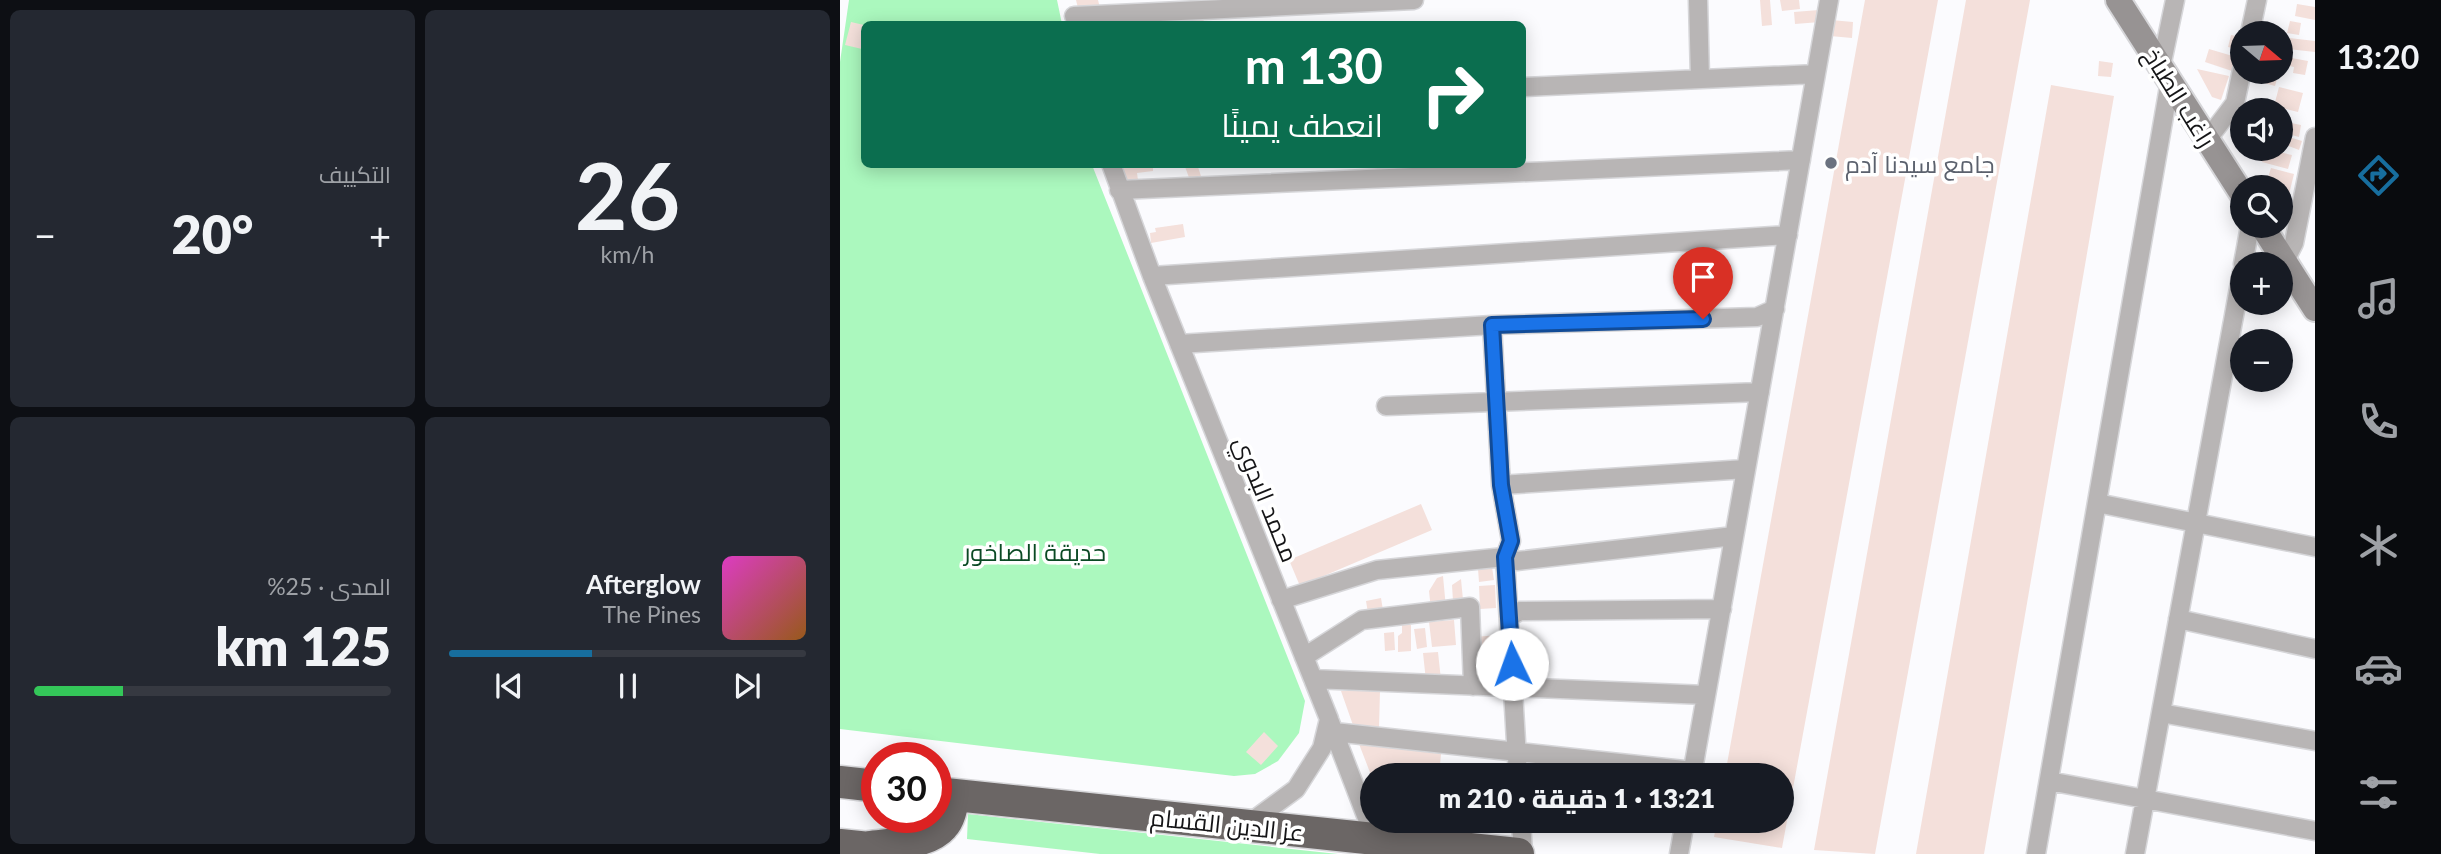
<!DOCTYPE html>
<html lang="ar">
<meta charset="utf-8">
<style>
body{margin:0;font-family:Lato,Cairo,sans-serif;background:#242831;color:#f1f3f6;direction:rtl;height:100vh;display:flex;flex-direction:column;font-size:26px;white-space:nowrap}
*{box-sizing:border-box;margin:0}
p{font-size:23px;color:#9ea1a6}
.icon{flex:none;width:38px;height:38px;fill:none;stroke:currentColor;stroke-width:2;stroke-linecap:round;stroke-linejoin:round}
.map{position:relative;flex:1;overflow:hidden;direction:ltr}
.details{display:flex;flex-direction:column;gap:10px;padding:10px;background:#0d0f14;width:840px}
.details>*{flex:none}
.banner{position:absolute;left:21px;top:21px;width:665px;height:147px;border-radius:10px;box-shadow:0 4px 18px #0003;direction:rtl;background:#0b6e4f;color:#fff;overflow:hidden}
.needle{width:46px;rotate:109deg}
.controls{position:absolute;left:1390px;top:21px;display:grid;gap:14px}
.controls a{display:grid;place-items:center;width:63px;height:63px;border-radius:50%;background:#171b24;box-shadow:0 4px 18px #0003;font-size:35px}
.speed{position:absolute;left:21px;top:742px;display:flex;gap:14px;font-size:35px;font-weight:700;text-align:center}
.speed>*{display:grid;place-content:center;width:91px;height:91px;border-radius:50%;background:#171b24;box-shadow:0 4px 18px #0003;line-height:1}
.speed .limit{border:10px solid #d22;background:#fff;color:#111}
.pin{position:absolute;display:grid;place-items:center;width:60px;height:60px;color:#fff;margin:-72px -30px;border-radius:50% 50% 50% 0;rotate:-45deg;box-shadow:0 0 7px #0007}
.pin .icon{rotate:45deg}
.me{position:absolute;width:77px;margin:-38px;rotate:357deg;stroke-linejoin:round;filter:drop-shadow(0 0 5px #0008)}
.turn{display:flex;align-items:center;gap:24px;height:147px;padding:0 28px;font-size:32px}
.turn .icon{width:91px;height:91px;stroke-width:2.5}
.turn b{display:block;font-size:49px;line-height:60px}
.big{font-size:52px;font-weight:800;line-height:1.1}
.details .tile{flex:1;display:flex;flex-direction:column;justify-content:center;gap:10px;min-width:0;padding:0 24px;border-radius:10px;background:#242831}
.details .dial{align-items:center;gap:0}
.dial b{font-size:91px;line-height:1}
.song{display:flex;align-items:center;gap:21px}
.cover{width:84px;height:84px;border-radius:10px;background:linear-gradient(135deg,hsl(310 70% 55%),hsl(30 70% 35%))}
.played{height:7px;border-radius:4px;background:linear-gradient(90deg,#176e9e 40%,#363941 40%)}
.keys{display:flex;justify-content:space-around;direction:ltr}
.heat{display:flex;justify-content:space-between;align-items:center;font-size:38px;direction:ltr}
.charge{height:10px;border-radius:5px;background:linear-gradient(90deg,#34c759 25%,#363941 0)}
.details .tiles{flex:1;display:grid;gap:10px;grid-template-columns:repeat(2,1fr)}
.trip{position:absolute;left:520px;top:763px;width:434px;height:70px;border-radius:35px;background:#171b24;box-shadow:0 4px 18px #0003;font-weight:800;line-height:70px;text-align:center;direction:rtl}
main{display:flex;flex:1;min-height:0}
.tab-bar{display:flex;flex-direction:column;width:126px;justify-content:space-around;align-items:center;background:#090b0e;color:#9ea1a6}
.tab-bar .icon{width:49px;height:49px}
.tab-bar .selected{color:#176e9e}
.tab-bar b{font-size:32px;color:#f1f3f6}
.map>svg:first-child{display:block}
.green{fill:#abf8be}
.building{fill:#f4e0db}
.lines{fill:none;stroke-linecap:round;stroke-linejoin:round}
.street-casing{stroke:#d6d6d9;stroke-width:21}
.secondary-casing{stroke:#d6d6d9;stroke-width:28}
.highway-casing{stroke:#d6d6d9;stroke-width:35}
.street{stroke:#b8b5b5;stroke-width:18}
.secondary{stroke:#979393;stroke-width:24}
.highway{stroke:#6b6665;stroke-width:32}
.route-casing{stroke:#114b97;stroke-width:18}
.route{stroke:#1a73e8;stroke-width:12}
.worship-dot{fill:#6b7280;stroke:#fff;stroke-width:2.5}
.labels{text-anchor:middle;dominant-baseline:central;stroke-width:7;stroke-linejoin:round;paint-order:stroke}
.street-label{font-size:24px;fill:#151517;stroke:#fff}
.worship-label{font-size:24px;fill:#5b616d;stroke:#fff;text-anchor:start}
.park-label{font-size:24px;fill:#0a4a24;stroke:#fff}
</style>
<main>
<nav class="tab-bar">
<b>13:20</b>
<svg class="icon selected" aria-label="directions" viewBox="0 0 24 24"><path d="M12 3l9 9-9 9-9-9zM9 14v-3h6M13 9l2 2-2 2"/></svg>
<svg class="icon" aria-label="music" viewBox="0 0 24 24"><path d="M9 18V5l10-2v13"/><circle cx="6" cy="18" r="3"/><circle cx="16" cy="16" r="3"/></svg>
<svg class="icon" aria-label="phone" viewBox="0 0 24 24"><path d="M5 4h4l2 5-3 2q2 4 5 5l2-3 5 2v4C11 20 4 13 5 4z"/></svg>
<svg class="icon" aria-label="climate" viewBox="0 0 24 24"><path d="M12 3v18M4 7l16 10M4 17L20 7"/></svg>
<svg class="icon" aria-label="car" viewBox="0 0 24 24"><path d="M5 17H2v-5l4-1 3-4h7l3 4 3 1v5h-3M9 17h6M6 11h13"/><circle cx="7" cy="17" r="2"/><circle cx="17" cy="17" r="2"/></svg>
<svg class="icon" aria-label="filters" viewBox="0 0 24 24"><path d="M4 7h16M4 17h16"/><circle cx="9" cy="7" r="2"/><circle cx="15" cy="17" r="2"/></svg>
</nav>
<div class="map">
<svg width="1475" height="854" viewBox="0 0 1475 854">
<rect width="100%" height="100%" fill="#fbfbfe"/>
<path class="green" d="M9,0h208l5,24h-198v140l228,1 213,536 -6,32 -21,28 -23,13 -21,2 -394,-47v-667z
M128,814l370,40h-238l-133,-15z"/>
<path class="building" d="M236,0h22l2,8 -21,4z
M920,0h10l2,25 -10,1z
M940,0h19l1,9 -18,2z
M1025,0h73l-156,848 -68,-11 3,-16h65v-46h-57z
M1126,0h64l-155,854 -61,-4z
M1457,4l18,3v13l-20,-4z
M979,10l1,12 -25,2 -1,-12z
M363,16l1,8h-31l-3,-5z
M991,20l22,2 -1,16 -22,-2z
M1450,21l11,2 -2,12 -12,-2z
M11,22l13,3 -2,24 -17,-4z
M1391,35l11,2 -2,13 -12,-3z
M1449,38l26,3v11l-27,-3z
M1369,49l27,8 -4,14 -27,-9z
M1441,56l27,5 -3,14 -12,-2 1,-6 -14,-3z
M1259,61l14,2 -2,14 -13,-1z
M1357,69l32,7 -8,24 -9,-3z
M1408,72h31l-4,14 -29,-8z
M1211,85l63,11 -130,758h-68z
M1439,87l24,6 -5,19 -24,-6z
M1446,122l15,3 -2,12 -15,-4z
M1449,137l13,4 -3,9 -13,-5z
M1425,149l27,6 -4,14 -26,-7z
M283,164h30v7l-16,2 1,7 -12,2z
M344,164h13l5,15 -11,4z
M1431,168l23,6 -6,24 -8,-2v-9h-15z
M343,224l2,13 -34,6 -1,-10 6,-1 -1,-4z
M581,504l11,26 -132,56 -11,-26z
M652,567l2,13 -15,2 -1,-13z
M603,576l3,32 -15,2 -2,-19 8,-13z
M621,579l2,21 -10,1 -1,-16z
M655,585l1,23 -16,1 -1,-23z
M541,598l2,12 -15,3 -2,-12z
M614,620l2,25 -24,2 -3,-25z
M562,625h9v26l-13,1v-16l4,-3z
M585,628l2,19 -10,2 -3,-20z
M554,632l1,18 -10,1 -1,-18z
M659,635l1,13 -25,2 -1,-13z
M598,652l3,28 -15,1 -3,-28z
M661,653v10l-29,2 3,-11z
M501,691h39l-1,37h-25z
M424,732l14,14 -17,19 -15,-13z
M519,744l82,10 -2,21h-68z"/>
<g class="lines">
<defs>
<path id="street" d="M858,0l2,78
M234,16l340,-16
M1410,33l7,-33
M1321,67l14,-67
M682,87l294,-13
M1367,140l28,-37 7,-33
M271,164l41,112 177,443 -7,29 -26,41 -49,36
M279,190l682,-30
M1445,261l9,-18 21,-106
M1403,264l7,-38
M312,276l636,-41
M652,325l9,160 10,56 -6,16 13,218
M339,344l313,-19 265,-8 18,-8
M546,406l374,-14
M661,485l245,-16
M1257,503l218,44
M441,600l96,-30 128,-13 12,4 217,-25
M669,617l11,-6 202,-2
M1338,619l137,30
M464,657l58,-37 108,-13 3,79
M473,679l393,16
M1321,713l154,28
M490,722l45,117
M494,732l359,39
M852,775l137,-775
M1209,781l266,50
M681,821l2,33
M839,854l6,-33
M1196,854l134,-773
M1295,854l107,-582"/>
<path id="secondary" d="M1278,0l124,194
M1422,226l53,83"/>
<path id="highway" d="M0,782l37,4
M96,793l582,61
M0,845l49,5
M29,847c22,-3 58,-3 74,-21 7,-7 9,-21 11,-31"/>
</defs>
<use href="#street" class="street-casing"/>
<use href="#secondary" class="secondary-casing"/>
<use href="#highway" class="highway-casing"/>
<use href="#street" class="street"/>
<use href="#secondary" class="secondary"/>
<use href="#highway" class="highway"/>
</g>
<g class="lines">
<defs>
<path id="route" d="M672,664l-7,-107 6,-16 -10,-56 -9,-160 211,-6"/>
</defs>
<use href="#route" class="route-casing"/>
<use href="#route" class="route"/>
</g>
<circle class="worship-dot" cx="991" cy="163" r="7"/>
<g class="labels">
<g class="street-label">
<text transform="translate(1340 97) rotate(58)">راغب الطباخ</text>
<text transform="translate(427 499) rotate(68)">محمد البدوي</text>
<text transform="translate(387 824) rotate(6)">عز الدين القسام</text>
</g>
<g class="worship-label">
<text x="1005" y="163">جامع سيدنا آدم</text>
</g>
<g class="park-label">
<text x="195" y="551">حديقة الصاخور</text>
</g>
</g>
</svg>
<div class="controls">
<a><svg class="needle" viewBox="-14 -14 28 28"><path d="M0-13l5 13h-10z" fill="#e53935"/><path d="M0 13l5-13h-10z" fill="#9ea1a6"/></svg></a>
<a><svg class="icon" aria-label="sound" viewBox="0 0 24 24"><path d="M4 9h4l5-4v14l-5-4H4zM17 9q2 3 0 6"/></svg></a>
<a><svg class="icon" aria-label="search" viewBox="0 0 24 24"><circle cx="10" cy="10" r="6"/><path d="M15 15l6 6"/></svg></a>
<a>+</a>
<a>−</a>
</div>
<div class="speed"><div class="limit">30</div></div>
<div class="pin" style="left:863px;top:319px;background:#d93025"><svg class="icon" aria-label="arrive" viewBox="0 0 24 24"><path d="M6 21V4h12l-3 4 3 4H6"/></svg></div>
<svg class="me" style="left:672px;top:664px" viewBox="-20 -20 40 40"><circle r="19" fill="#fff"/><path d="M0-13L10 11 0 6-10 11z" fill="#1a73e8"/></svg>
<div class="trip">13:21 · 1 دقيقة · 210 m</div>
<div class="banner">
<div class="turn"><svg class="icon" aria-label="right" viewBox="0 0 24 24"><path d="M7 20v-9h11M14 6l5 5-5 5"/></svg><div><b>130 m</b>انعطف يمينًا</div></div>
</div>
</div>
<section class="details">
<div class="tiles">
<div class="tile dial"><b>26</b><p>km/h</p></div>
<div class="tile"><p>التكييف</p>
<div class="heat"><a>−</a><b class="big">20°</b><a>+</a></div>
</div>
<div class="tile">
<div class="song"><i class="cover"></i><div><b>Afterglow</b><p>The Pines</p></div></div>
<div class="played"></div>
<div class="keys"><svg class="icon" aria-label="previous" viewBox="0 0 24 24"><path d="M18 5L8 12l10 7zM5 5v14"/></svg><svg class="icon" aria-label="pause" viewBox="0 0 24 24"><path d="M8 5v14M16 5v14"/></svg><svg class="icon" aria-label="next" viewBox="0 0 24 24"><path d="M6 5l10 7-10 7zM19 5v14"/></svg></div>
</div>
<div class="tile"><p>المدى · 25%</p><b class="big">125 km</b><div class="charge"></div></div>
</div>
</section>
</main>
